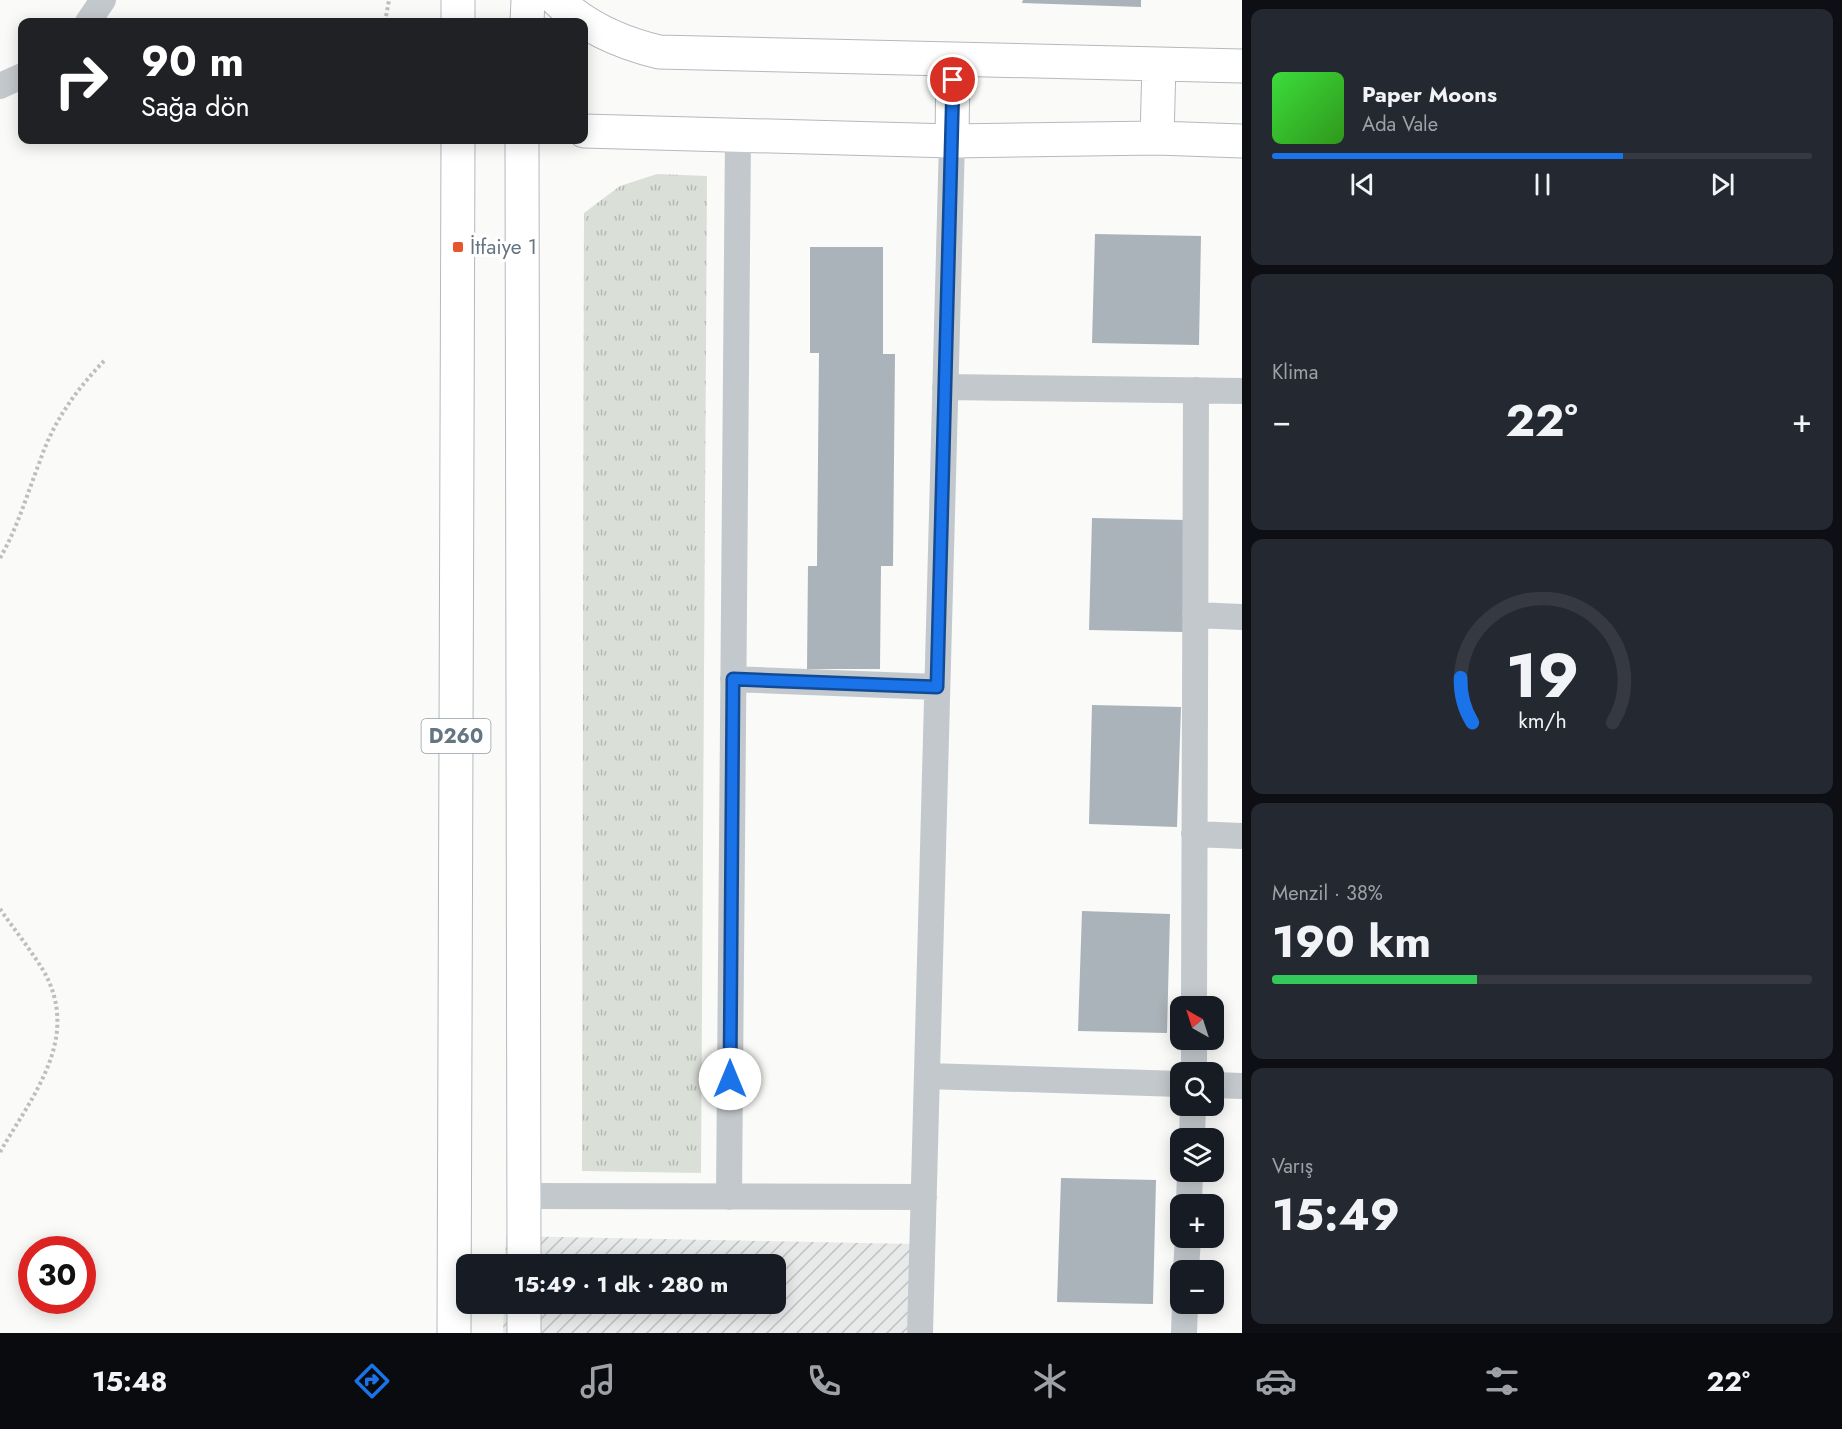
<!DOCTYPE html>
<html lang="tr">
<meta charset="utf-8">
<style>
body{margin:0;font-family:Jost,sans-serif;background:#242831;color:#f1f3f6;height:100vh;display:flex;flex-direction:column;font-size:22px;white-space:nowrap}
*{box-sizing:border-box;margin:0}
p{font-size:20px;color:#9ea1a6}
.icon{flex:none;width:33px;height:33px;fill:none;stroke:currentColor;stroke-width:2;stroke-linecap:round;stroke-linejoin:round}
.map{position:relative;flex:1;overflow:hidden}
.panel{display:flex;flex-direction:column;gap:9px;padding:9px;background:#0d0f14;width:600px}
.panel>*{flex:none}
.top-card{position:absolute;left:18px;top:18px;width:570px;height:126px;border-radius:12px;box-shadow:0 3px 15px #0003;background:#202124;color:#fff;overflow:hidden}
.needle{width:39px;rotate:321deg}
.fabs{position:absolute;left:1170px;top:996px;display:grid;gap:12px}
.fabs a{display:grid;place-items:center;width:54px;height:54px;border-radius:12px;background:#171b24;box-shadow:0 3px 15px #0003;font-size:30px}
.speed{position:absolute;left:18px;top:1236px;display:flex;gap:12px;font-size:30px;font-weight:700;text-align:center}
.speed>*{display:grid;place-content:center;width:78px;height:78px;border-radius:50%;background:#171b24;box-shadow:0 3px 15px #0003;line-height:1}
.speed .limit{border:9px solid #d22;background:#fff;color:#111}
.pin{position:absolute;display:grid;place-items:center;width:51px;height:51px;color:#fff;margin:-26px;border:3px solid #fff;border-radius:50%;box-shadow:0 2px 6px #0007}
.me{position:absolute;width:66px;margin:-33px;rotate:0deg;stroke-linejoin:round;filter:drop-shadow(0 0 4px #0008)}
.turn{display:flex;align-items:center;gap:21px;height:126px;padding:0 24px;font-size:27px}
.turn .icon{width:78px;height:78px;stroke-width:2.5}
.turn b{display:block;font-size:42px;line-height:51px}
.big{font-size:45px;font-weight:700;line-height:1.1}
.panel .tile{flex:1;display:flex;flex-direction:column;justify-content:center;gap:9px;min-width:0;padding:0 21px;border-radius:12px;background:#242831}
.panel .dial{align-items:center;gap:0}
.dial svg{height:156px;overflow:visible;fill:none;stroke:#363941;stroke-width:7;stroke-linecap:round;text-anchor:middle}
.dial text{fill:#f1f3f6;stroke:none}
.song{display:flex;align-items:center;gap:18px}
.cover{width:72px;height:72px;border-radius:9px;background:linear-gradient(135deg,hsl(120 70% 55%),hsl(110 70% 35%))}
.played{height:6px;border-radius:3px;background:linear-gradient(90deg,#1a73e8 65%,#363941 65%)}
.keys{display:flex;justify-content:space-around;direction:ltr}
.heat{display:flex;justify-content:space-between;align-items:center;font-size:33px;direction:ltr}
.charge{height:9px;border-radius:4px;background:linear-gradient(90deg,#34c759 38%,#363941 0)}
.trip{position:absolute;left:456px;top:1254px;width:330px;height:60px;border-radius:12px;background:#171b24;box-shadow:0 3px 15px #0003;font-weight:700;line-height:60px;text-align:center}
.dock{display:flex;height:96px;justify-content:space-around;align-items:center;background:#090b0e;color:#9ea1a6}
.dock .icon{width:42px;height:42px}
.dock .current{color:#1a73e8}
.dock b{font-size:27px;color:#f1f3f6}
main{display:flex;flex:1;min-height:0}
.map>svg:first-child{display:block}
.industrial{fill:url(#industrial-furrows)}
.park{fill:url(#park-tufts)}
.building{fill:#aab3b9}
.lines{fill:none;stroke-linecap:round;stroke-linejoin:round}
.trunk-casing{stroke:#b4b9bd;stroke-width:35}
.path{stroke:#bbbfc2;stroke-width:4;stroke-dasharray:3 3;stroke-linecap:butt}
.minor{stroke:#c3c8cc;stroke-width:26}
.trunk{stroke:#fff;stroke-width:33}
.route-casing{stroke:#114b97;stroke-width:15}
.route{stroke:#1a73e8;stroke-width:10}
.poi-dot{fill:#e4572e;stroke:#fff;stroke-width:2}
.labels{text-anchor:middle;dominant-baseline:central;stroke-width:6;stroke-linejoin:round;paint-order:stroke}
.shield{fill:#fff;stroke:#939fa8;stroke-width:1.5}
.shield-label{font-size:20px;font-weight:bold;fill:#657683}
.poi-label{font-size:21px;fill:#657683;stroke:#fff;text-anchor:start}
</style>
<main>
<div class="map">
<svg width="1242" height="1333" viewBox="0 0 1242 1333">
<defs>
<pattern id="industrial-furrows" width="10" height="10" patternUnits="userSpaceOnUse" patternTransform="scale(1.5)"><rect width="10" height="10" fill="#e8e9e9"/><path d="M-1 1l2-2M0 10L10 0M9 11l2-2" fill="none" stroke="#c0c1c2"/></pattern>
<pattern id="park-tufts" width="24" height="20" patternUnits="userSpaceOnUse" patternTransform="scale(1.5)"><rect width="24" height="20" fill="#dadfd7"/><path d="M3 7l-1-3M5 7V3M7 7l1-3M15 17l-1-3M17 17v-4M19 17l1-3" fill="none" stroke="#b4b9b4"/></pattern>
</defs>
<rect width="100%" height="100%" fill="#fafaf8"/>
<path class="industrial" d="M506,1236l410,8 3,89h-416l1,-29h272v-40h-271z"/>
<path class="park" d="M657,174l50,2 -6,997 -119,-2 2,-958 36,-27z"/>
<path class="building" d="M1023,0h118v7l-119,-4z
M1095,234l106,2 -2,109 -107,-2z
M810,247h73v107h12l-2,212h-12l-1,103h-73l1,-103h9l2,-213h-9z
M1092,518l94,2 -3,112 -94,-2z
M1092,705l89,2 -4,120 -88,-3z
M1082,911l88,3 -3,119 -89,-2z
M1061,1178l95,2 -3,124 -96,-2z"/>
<g class="lines">
<defs>
<path id="trunk" d="M557,0c29,28 64,43 102,52l583,14
M458,22v-22
M527,22l1,-22
M584,131l368,10 205,-3 85,3
M1157,138l2,-74
M522,140l2,1124
M952,141l1,-82
M454,1333l4,-1193
M524,1333v-29"/>
</defs>
<use href="#trunk" class="trunk-casing"/>
<path class="path" d="M385,22l4,-22
M0,558c18,-31 27,-64 40,-97 13,-39 36,-71 64,-100
M0,909c14,20 30,40 43,61 39,67 -10,125 -43,182"/>
<path class="minor" d="M88,22l15,-22
M0,86l22,-10
M945,387l297,4
M1195,615l47,2
M733,679l204,8
M1194,834l48,2
M1194,1006l2,-616
M1194,1040v32
M927,1076l253,8
M1214,1085l28,1
M1192,1138l1,-32
M525,1196l399,1
M729,1197l9,-1062
M1189,1204l1,-32
M1186,1270l2,-32
M920,1333l32,-1192
M1184,1333l1,-29"/>
<use href="#trunk" class="trunk"/>
</g>
<g class="lines">
<defs>
<path id="route" d="M730,1079l3,-400 204,8 16,-607"/>
</defs>
<use href="#route" class="route-casing"/>
<use href="#route" class="route"/>
</g>
<rect class="poi-dot" x="452" y="241" width="12" height="12" rx="3"/>
<g class="labels">
<rect class="shield" x="421.5" y="719" width="69" height="34" rx="4.5"/>
<g class="shield-label">
<text x="456" y="736">D260</text>
</g>
<g class="poi-label">
<text x="470" y="247">İtfaiye 1</text>
</g>
</g>
</svg>
<div class="fabs">
<a><svg class="needle" viewBox="-14 -14 28 28"><path d="M0-13l5 13h-10z" fill="#e53935"/><path d="M0 13l5-13h-10z" fill="#9ea1a6"/></svg></a>
<a><svg class="icon" aria-label="search" viewBox="0 0 24 24"><circle cx="10" cy="10" r="6"/><path d="M15 15l6 6"/></svg></a>
<a><svg class="icon" aria-label="layers" viewBox="0 0 24 24"><path d="M12 4l9 5-9 5-9-5zM3 14l9 5 9-5"/></svg></a>
<a>+</a>
<a>−</a>
</div>
<div class="speed"><div class="limit">30</div></div>
<div class="pin" style="left:953px;top:80px;background:#d93025"><svg class="icon" aria-label="arrive" viewBox="0 0 24 24"><path d="M6 21V4h12l-3 4 3 4H6"/></svg></div>
<svg class="me" style="left:730px;top:1079px" viewBox="-20 -20 40 40"><circle r="19" fill="#fff"/><path d="M0-13L10 11 0 6-10 11z" fill="#1a73e8"/></svg>
<div class="trip">15:49 · 1 dk · 280 m</div>
<div class="top-card">
<div class="turn"><svg class="icon" aria-label="right" viewBox="0 0 24 24"><path d="M7 20v-9h11M14 6l5 5-5 5"/></svg><div><b>90 m</b>Sağa dön</div></div>
</div>
</div>
<section class="panel">
<div class="tile">
<div class="song"><i class="cover"></i><div><b>Paper Moons</b><p>Ada Vale</p></div></div>
<div class="played"></div>
<div class="keys"><svg class="icon" aria-label="previous" viewBox="0 0 24 24"><path d="M18 5L8 12l10 7zM5 5v14"/></svg><svg class="icon" aria-label="pause" viewBox="0 0 24 24"><path d="M8 5v14M16 5v14"/></svg><svg class="icon" aria-label="next" viewBox="0 0 24 24"><path d="M6 5l10 7-10 7zM19 5v14"/></svg></div>
</div>
<div class="tile"><p>Klima</p>
<div class="heat"><a>−</a><b class="big">22°</b><a>+</a></div>
</div>
<div class="tile dial"><svg viewBox="0 0 100 80">
<path d="M14 69A42 42 0 1 1 86 69"/>
<path d="M14 69A42 42 0 0 1 8 46" stroke="#1a73e8"/>
<text x="50" y="56" font-size="32" font-weight="700">19</text>
<text x="50" y="72" font-size="11">km/h</text>
</svg></div>
<div class="tile"><p>Menzil · 38%</p><b class="big">190 km</b><div class="charge"></div></div>
<div class="tile"><p>Varış</p><b class="big">15:49</b></div>
</section>
</main>
<nav class="dock">
<b>15:48</b>
<svg class="icon current" aria-label="directions" viewBox="0 0 24 24"><path d="M12 3l9 9-9 9-9-9zM9 14v-3h6M13 9l2 2-2 2"/></svg>
<svg class="icon" aria-label="music" viewBox="0 0 24 24"><path d="M9 18V5l10-2v13"/><circle cx="6" cy="18" r="3"/><circle cx="16" cy="16" r="3"/></svg>
<svg class="icon" aria-label="phone" viewBox="0 0 24 24"><path d="M5 4h4l2 5-3 2q2 4 5 5l2-3 5 2v4C11 20 4 13 5 4z"/></svg>
<svg class="icon" aria-label="climate" viewBox="0 0 24 24"><path d="M12 3v18M4 7l16 10M4 17L20 7"/></svg>
<svg class="icon" aria-label="car" viewBox="0 0 24 24"><path d="M5 17H2v-5l4-1 3-4h7l3 4 3 1v5h-3M9 17h6M6 11h13"/><circle cx="7" cy="17" r="2"/><circle cx="17" cy="17" r="2"/></svg>
<svg class="icon" aria-label="filters" viewBox="0 0 24 24"><path d="M4 7h16M4 17h16"/><circle cx="9" cy="7" r="2"/><circle cx="15" cy="17" r="2"/></svg>
<b>22°</b>
</nav>
